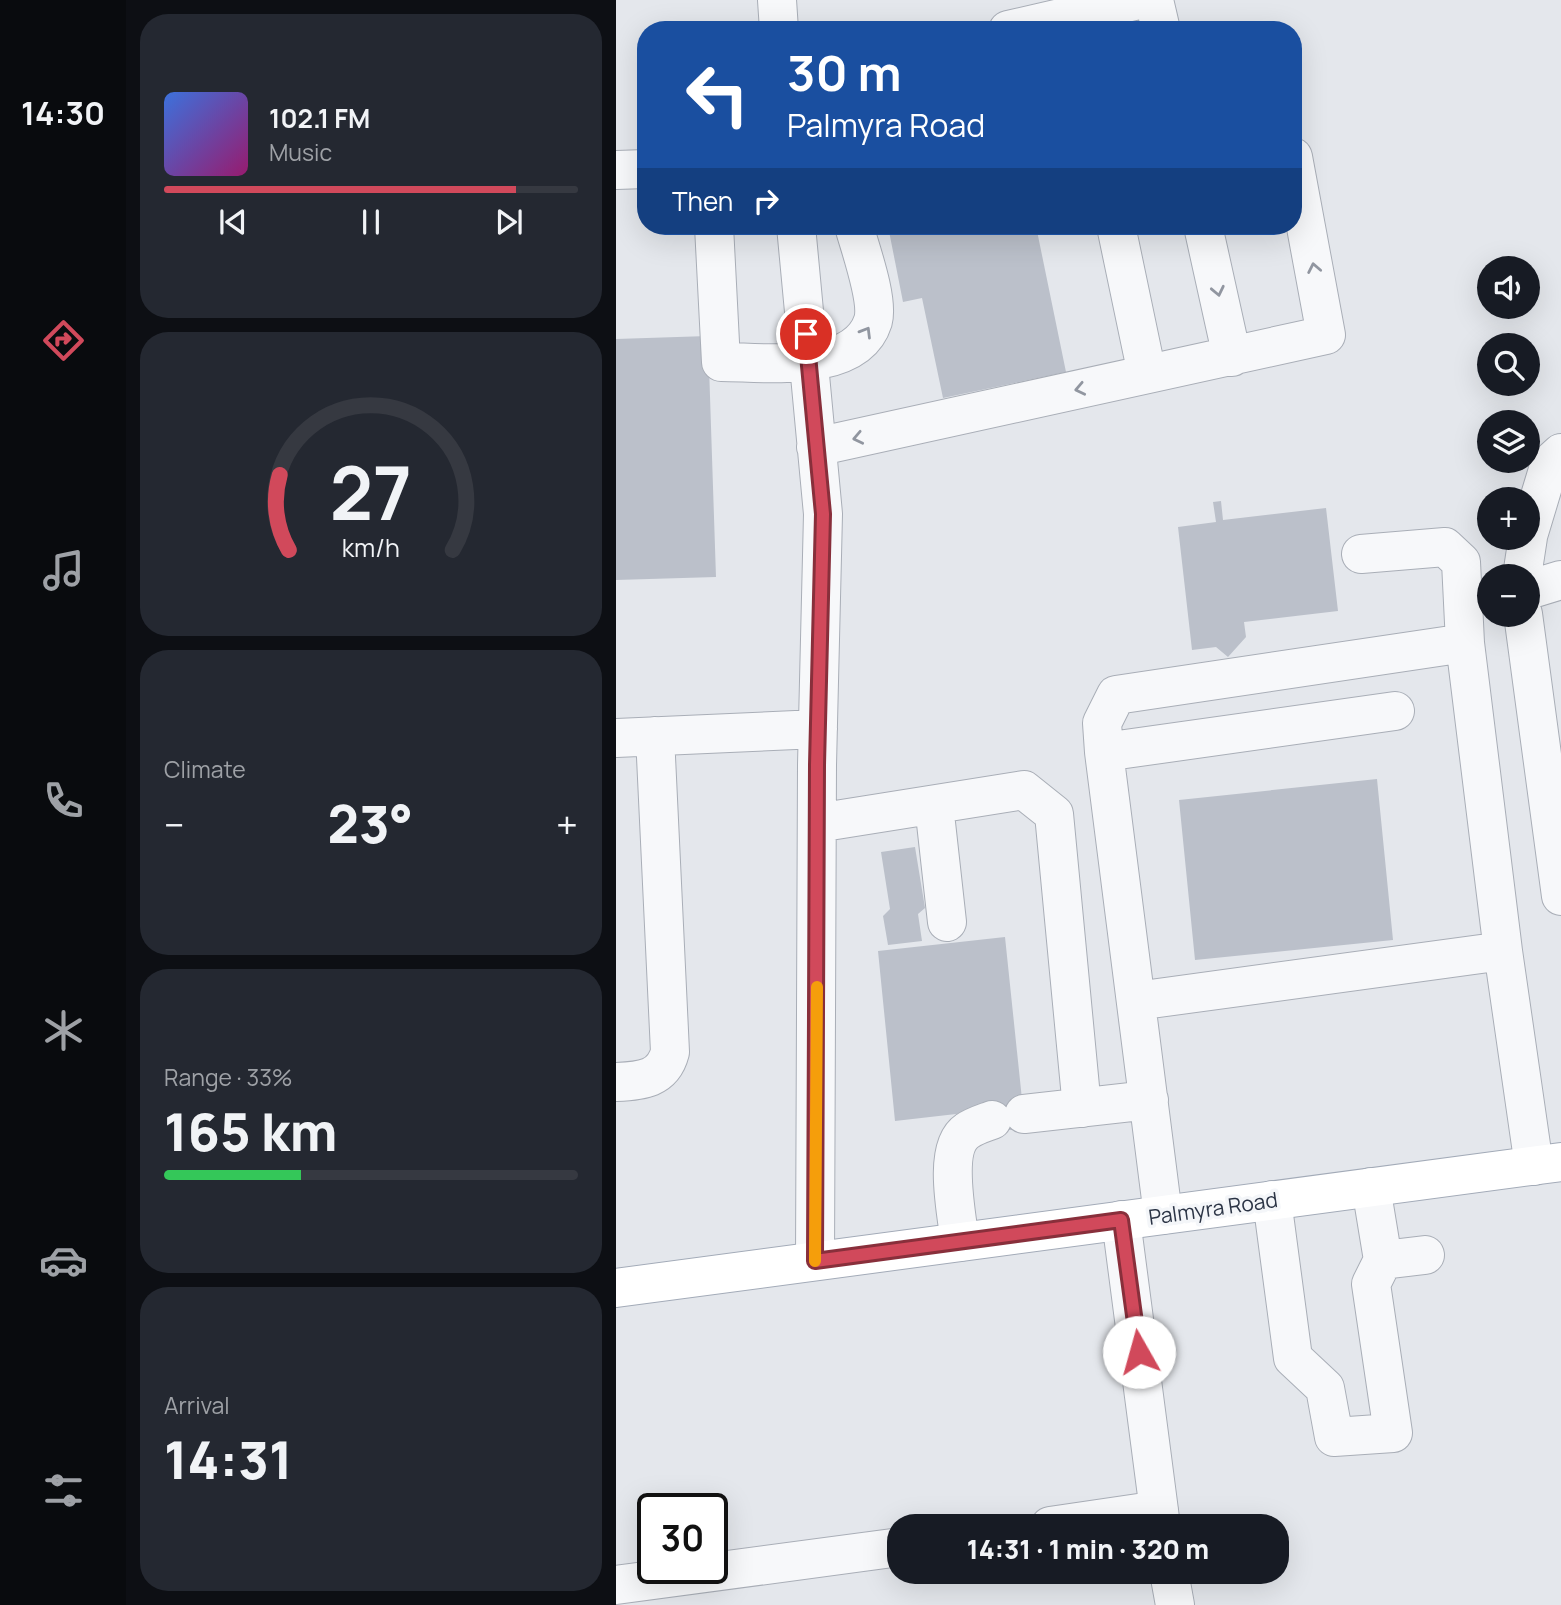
<!DOCTYPE html>
<meta charset="utf-8">
<style>
body{margin:0;font-family:Manrope,sans-serif;background:#242831;color:#f1f3f6;height:100vh;display:flex;flex-direction:column;font-size:26px;white-space:nowrap}
*{box-sizing:border-box;margin:0}
p{font-size:23px;color:#9ea1a6}
.icon{flex:none;width:38px;height:38px;fill:none;stroke:currentColor;stroke-width:2;stroke-linecap:round;stroke-linejoin:round}
.map{position:relative;flex:1;overflow:hidden}
.sheet{display:flex;flex-direction:column;gap:14px;padding:14px;background:#0d0f14;width:490px}
.sheet>*{flex:none}
.banner{position:absolute;left:21px;top:21px;width:665px;height:214px;border-radius:28px;box-shadow:0 7px 28px #0002;background:#1a4fa0;color:#fff;overflow:hidden}
.tools{position:absolute;left:861px;top:256px;display:grid;gap:14px}
.tools a{display:grid;place-items:center;width:63px;height:63px;border-radius:50%;background:#171b24;box-shadow:0 7px 28px #0002;font-size:35px}
.speed{position:absolute;left:21px;top:1493px;display:flex;gap:14px;font-size:35px;font-weight:700;text-align:center}
.speed>*{display:grid;place-content:center;width:91px;height:91px;border-radius:50%;background:#171b24;box-shadow:0 7px 28px #0002;line-height:1}
.speed .limit{border:4px solid #111;border-radius:10px;background:#fff;color:#111}
.pin{position:absolute;display:grid;place-items:center;width:60px;height:60px;color:#fff;margin:-30px;border:4px solid #fff;border-radius:50%;box-shadow:0 2px 7px #0007}
.me{position:absolute;width:77px;margin:-38px;rotate:353deg;stroke-linejoin:round;filter:drop-shadow(0 0 5px #0008)}
.turn{display:flex;align-items:center;gap:24px;height:147px;padding:0 35px;font-size:32px}
.turn .icon{width:91px;height:91px;stroke-width:2.5}
.turn b{display:block;font-size:49px;line-height:60px}
.then{display:flex;align-items:center;height:66px;padding:0 35px;background:#0003;gap:14px;font-size:26px}
.big{font-size:52px;font-weight:800;line-height:1.1}
.sheet .widget{flex:1;display:flex;flex-direction:column;justify-content:center;gap:10px;min-width:0;padding:0 24px;border-radius:28px;background:#242831}
.sheet .dial{align-items:center;gap:0}
.dial svg{height:182px;overflow:visible;fill:none;stroke:#363941;stroke-width:7;stroke-linecap:round;text-anchor:middle}
.dial text{fill:#f1f3f6;stroke:none}
.song{display:flex;align-items:center;gap:21px}
.cover{width:84px;height:84px;border-radius:10px;background:linear-gradient(135deg,hsl(220 70% 55%),hsl(320 70% 35%))}
.played{height:7px;border-radius:4px;background:linear-gradient(90deg,#d1495b 85%,#363941 85%)}
.keys{display:flex;justify-content:space-around;direction:ltr}
.heat{display:flex;justify-content:space-between;align-items:center;font-size:38px;direction:ltr}
.charge{height:10px;border-radius:5px;background:linear-gradient(90deg,#34c759 33%,#363941 0)}
.trip{position:absolute;left:271px;top:1514px;width:402px;height:70px;border-radius:28px;background:#171b24;box-shadow:0 7px 28px #0002;font-weight:800;line-height:70px;text-align:center}
main{display:flex;flex:1;min-height:0}
.tabs{display:flex;flex-direction:column;width:126px;justify-content:space-around;align-items:center;background:#090b0e;color:#9ea1a6}
.tabs .icon{width:49px;height:49px}
.tabs .selected{color:#d1495b}
.tabs b{font-size:32px;color:#f1f3f6}
.map>svg:first-child{display:block}
.building{fill:#bbc0ca}
.lines{fill:none;stroke-linecap:round;stroke-linejoin:round}
.minor-casing{stroke:#a9aeb7;stroke-width:40}
.major-casing{stroke:#a3abb8;stroke-width:40}
.minor{stroke:#f7f8fa;stroke-width:38}
.major{stroke:#fff;stroke-width:38}
.oneway{stroke:#9196a0}
.route-casing{stroke:#882f3b;stroke-width:18}
.route{stroke:#d1495b;stroke-width:12}
.slow{stroke:#f59e0b;stroke-width:12}
.labels{text-anchor:middle;dominant-baseline:central;stroke-width:7;stroke-linejoin:round;paint-order:stroke}
.street-label{font-size:21px;fill:#2b3445;stroke:#f4f6f9}
</style>
<main>
<nav class="tabs">
<b>14:30</b>
<svg class="icon selected" aria-label="directions" viewBox="0 0 24 24"><path d="M12 3l9 9-9 9-9-9zM9 14v-3h6M13 9l2 2-2 2"/></svg>
<svg class="icon" aria-label="music" viewBox="0 0 24 24"><path d="M9 18V5l10-2v13"/><circle cx="6" cy="18" r="3"/><circle cx="16" cy="16" r="3"/></svg>
<svg class="icon" aria-label="phone" viewBox="0 0 24 24"><path d="M5 4h4l2 5-3 2q2 4 5 5l2-3 5 2v4C11 20 4 13 5 4z"/></svg>
<svg class="icon" aria-label="climate" viewBox="0 0 24 24"><path d="M12 3v18M4 7l16 10M4 17L20 7"/></svg>
<svg class="icon" aria-label="car" viewBox="0 0 24 24"><path d="M5 17H2v-5l4-1 3-4h7l3 4 3 1v5h-3M9 17h6M6 11h13"/><circle cx="7" cy="17" r="2"/><circle cx="17" cy="17" r="2"/></svg>
<svg class="icon" aria-label="filters" viewBox="0 0 24 24"><path d="M4 7h16M4 17h16"/><circle cx="9" cy="7" r="2"/><circle cx="15" cy="17" r="2"/></svg>
</nav>
<section class="sheet">
<div class="widget">
<div class="song"><i class="cover"></i><div><b>102.1 FM</b><p>Music</p></div></div>
<div class="played"></div>
<div class="keys"><svg class="icon" aria-label="previous" viewBox="0 0 24 24"><path d="M18 5L8 12l10 7zM5 5v14"/></svg><svg class="icon" aria-label="pause" viewBox="0 0 24 24"><path d="M8 5v14M16 5v14"/></svg><svg class="icon" aria-label="next" viewBox="0 0 24 24"><path d="M6 5l10 7-10 7zM19 5v14"/></svg></div>
</div>
<div class="widget dial"><svg viewBox="0 0 100 80">
<path d="M14 69A42 42 0 1 1 86 69"/>
<path d="M14 69A42 42 0 0 1 10 36" stroke="#d1495b"/>
<text x="50" y="56" font-size="32" font-weight="700">27</text>
<text x="50" y="72" font-size="11">km/h</text>
</svg></div>
<div class="widget"><p>Climate</p>
<div class="heat"><a>−</a><b class="big">23°</b><a>+</a></div>
</div>
<div class="widget"><p>Range · 33%</p><b class="big">165 km</b><div class="charge"></div></div>
<div class="widget"><p>Arrival</p><b class="big">14:31</b></div>
</section>
<div class="map">
<svg width="945" height="1605" viewBox="0 0 945 1605">
<rect width="100%" height="100%" fill="#e4e7ec"/>
<path class="building" d="M272,226h148l30,146 -123,26 -21,-100 -19,4z
M92,336l8,241 -100,3v-241z
M605,501l2,19 103,-12 12,103 -94,11 2,15 -18,20 -12,-10 -24,3 -14,-123 38,-5 -3,-20z
M761,779l16,161 -198,20 -16,-160z
M299,847l10,61 -7,6 4,27 -34,4 -5,-29 7,-7 -9,-57z
M389,937l20,191 -31,4 -3,-22 -96,11 -17,-170z"/>
<g class="lines">
<defs>
<path id="minor" d="M161,0l2,30
M538,0l7,30
M392,30l131,-30
M0,170l30,-1
M98,226l7,136c43,0 135,13 152,-41 6,-21 -13,-73 -19,-95
M180,226l27,288 -6,251 -2,496
M500,226l31,148
M587,226l29,131
M200,447l510,-112 -33,-178
M912,536l22,-73 11,-10
M745,554l84,-7 16,15 4,81
M906,576l6,-39
M912,590l33,-10
M907,614l38,282
M0,738l202,-9
M488,752l291,-41
M318,805l13,117
M201,823l207,-33 30,24 28,294
M520,1001l367,-50 31,215
M0,1082c26,-1 47,-3 54,-30l-15,-316
M408,1114l125,-14
M755,1187l12,73 42,-5
M656,1200l21,158 32,30 9,49 59,-4 -22,-149 12,-24
M547,1215l-59,-463 -2,-29 14,-28 349,-52 38,308
M505,1220l40,306
M344,1242c-3,-26 -18,-94 7,-111 7,-5 17,-8 25,-11
M434,1526l109,-16
M553,1572l6,33
M0,1585l284,-38"/>
<path id="major" d="M0,1288l945,-126"/>
</defs>
<use href="#minor" class="minor-casing"/>
<use href="#major" class="major-casing"/>
<use href="#minor" class="minor"/>
<use href="#major" class="major"/>
</g>
<defs><path id="oneway-chevron" d="M-2-3.5L2.5 0L-2 3.5" fill="none" stroke-width="1.6" stroke-linecap="round" stroke-linejoin="round" transform="scale(1.75)"/></defs>
<g class="oneway">
<use href="#oneway-chevron" transform="translate(698 268) rotate(-101)"/>
<use href="#oneway-chevron" transform="translate(602 291) rotate(78)"/>
<use href="#oneway-chevron" transform="translate(250 332) rotate(-59)"/>
<use href="#oneway-chevron" transform="translate(464 389) rotate(168)"/>
<use href="#oneway-chevron" transform="translate(242 438) rotate(168)"/>
</g>
<g class="lines">
<defs>
<path id="route" d="M190,334l17,180 -6,251 -2,496 306,-41 18,132"/>
</defs>
<use href="#route" class="route-casing"/>
<use href="#route" class="route"/>
<path class="slow" d="M199,1261l2,-274"/>
</g>
<g class="labels">
<g class="street-label">
<text transform="translate(597 1208) rotate(-8)">Palmyra Road</text>
</g>
</g>
</svg>
<div class="tools">
<a><svg class="icon" aria-label="sound" viewBox="0 0 24 24"><path d="M4 9h4l5-4v14l-5-4H4zM17 9q2 3 0 6"/></svg></a>
<a><svg class="icon" aria-label="search" viewBox="0 0 24 24"><circle cx="10" cy="10" r="6"/><path d="M15 15l6 6"/></svg></a>
<a><svg class="icon" aria-label="layers" viewBox="0 0 24 24"><path d="M12 4l9 5-9 5-9-5zM3 14l9 5 9-5"/></svg></a>
<a>+</a>
<a>−</a>
</div>
<div class="speed"><div class="limit">30</div></div>
<div class="pin" style="left:190px;top:334px;background:#d93025"><svg class="icon" aria-label="arrive" viewBox="0 0 24 24"><path d="M6 21V4h12l-3 4 3 4H6"/></svg></div>
<svg class="me" style="left:523px;top:1352px" viewBox="-20 -20 40 40"><circle r="19" fill="#fff"/><path d="M0-13L10 11 0 6-10 11z" fill="#d1495b"/></svg>
<div class="trip">14:31 · 1 min · 320 m</div>
<div class="banner">
<div class="turn"><svg class="icon" aria-label="left" viewBox="0 0 24 24"><path d="M17 20v-9H6M10 6l-5 5 5 5"/></svg><div><b>30 m</b>Palmyra Road</div></div>
<div class="then">Then<svg class="icon" aria-label="right" viewBox="0 0 24 24"><path d="M7 20v-9h11M14 6l5 5-5 5"/></svg></div>
</div>
</div>
</main>
